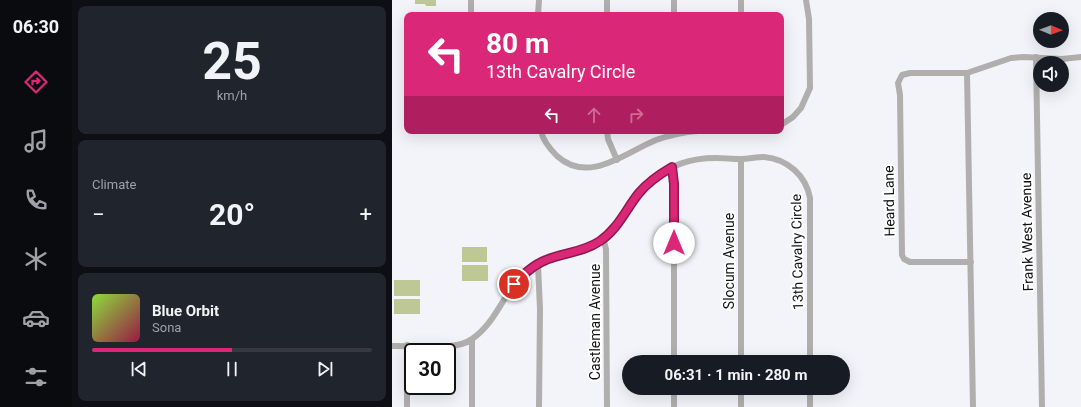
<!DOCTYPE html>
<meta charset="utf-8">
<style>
body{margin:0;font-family:Roboto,sans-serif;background:#20242c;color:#f1f3f6;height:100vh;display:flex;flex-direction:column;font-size:15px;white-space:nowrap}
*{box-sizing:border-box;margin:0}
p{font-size:13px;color:#9ea1a6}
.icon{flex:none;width:22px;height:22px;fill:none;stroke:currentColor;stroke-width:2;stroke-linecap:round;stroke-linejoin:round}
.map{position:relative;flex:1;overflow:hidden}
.drawer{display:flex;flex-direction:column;gap:6px;padding:6px;background:#0d0f14;width:320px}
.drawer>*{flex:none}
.banner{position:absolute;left:12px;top:12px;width:380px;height:122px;border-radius:8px;box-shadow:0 4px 16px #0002;background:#db2777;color:#fff;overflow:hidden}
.needle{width:26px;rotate:91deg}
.fabs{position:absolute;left:641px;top:12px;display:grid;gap:8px}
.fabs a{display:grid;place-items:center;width:36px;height:36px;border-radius:50%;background:#171b24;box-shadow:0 4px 16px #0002;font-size:20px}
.speed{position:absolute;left:12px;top:343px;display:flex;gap:8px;font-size:20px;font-weight:700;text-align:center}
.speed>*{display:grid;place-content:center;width:52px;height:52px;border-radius:50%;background:#171b24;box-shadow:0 4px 16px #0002;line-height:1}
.speed .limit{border:2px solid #111;border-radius:6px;background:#fff;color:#111}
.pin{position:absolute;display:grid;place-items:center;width:34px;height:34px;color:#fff;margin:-17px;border:2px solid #fff;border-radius:50%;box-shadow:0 1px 4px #0007}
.me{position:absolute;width:44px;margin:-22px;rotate:0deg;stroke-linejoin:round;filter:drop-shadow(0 0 3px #0008)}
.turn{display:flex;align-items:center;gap:14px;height:84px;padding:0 16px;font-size:18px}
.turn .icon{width:52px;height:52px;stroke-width:2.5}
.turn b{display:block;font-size:28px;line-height:34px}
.lanes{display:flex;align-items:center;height:38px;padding:0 16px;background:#0003;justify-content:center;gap:20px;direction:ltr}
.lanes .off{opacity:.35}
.big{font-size:30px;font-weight:700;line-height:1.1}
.drawer .widget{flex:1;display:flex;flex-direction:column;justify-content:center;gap:6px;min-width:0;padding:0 14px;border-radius:8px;background:#20242c}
.drawer .dial{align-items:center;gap:0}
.dial b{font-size:52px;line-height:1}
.song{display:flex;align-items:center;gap:12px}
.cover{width:48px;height:48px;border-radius:6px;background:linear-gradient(135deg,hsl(90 70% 55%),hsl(340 70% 35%))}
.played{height:4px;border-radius:2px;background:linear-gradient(90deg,#db2777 50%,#363941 50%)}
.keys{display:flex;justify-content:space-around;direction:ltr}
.heat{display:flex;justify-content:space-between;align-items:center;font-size:22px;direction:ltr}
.trip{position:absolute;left:230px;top:355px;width:228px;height:40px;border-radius:20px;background:#171b24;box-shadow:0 4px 16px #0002;font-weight:700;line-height:40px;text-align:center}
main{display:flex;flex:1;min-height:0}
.tabs{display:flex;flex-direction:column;width:72px;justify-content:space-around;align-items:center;background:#090b0e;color:#9ea1a6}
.tabs .icon{width:28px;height:28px}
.tabs .on{color:#db2777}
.tabs b{font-size:18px;color:#f1f3f6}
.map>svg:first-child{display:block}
.green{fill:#bec894}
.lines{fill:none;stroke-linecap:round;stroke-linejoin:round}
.street{stroke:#b1aeae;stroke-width:6}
.route-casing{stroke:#8e194d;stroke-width:10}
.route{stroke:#db2777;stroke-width:7}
.labels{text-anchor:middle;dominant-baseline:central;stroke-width:4;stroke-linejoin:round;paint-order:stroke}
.street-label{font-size:14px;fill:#111214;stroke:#fff}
</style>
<main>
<nav class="tabs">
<b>06:30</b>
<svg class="icon on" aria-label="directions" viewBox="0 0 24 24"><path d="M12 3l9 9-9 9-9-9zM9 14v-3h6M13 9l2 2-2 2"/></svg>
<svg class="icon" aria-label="music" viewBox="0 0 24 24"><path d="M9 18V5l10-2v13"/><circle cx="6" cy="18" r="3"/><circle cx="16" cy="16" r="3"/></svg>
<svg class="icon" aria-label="phone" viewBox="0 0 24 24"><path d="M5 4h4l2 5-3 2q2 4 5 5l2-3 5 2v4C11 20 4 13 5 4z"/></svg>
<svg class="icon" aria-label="climate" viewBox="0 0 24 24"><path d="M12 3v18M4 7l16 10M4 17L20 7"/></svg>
<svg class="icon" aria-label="car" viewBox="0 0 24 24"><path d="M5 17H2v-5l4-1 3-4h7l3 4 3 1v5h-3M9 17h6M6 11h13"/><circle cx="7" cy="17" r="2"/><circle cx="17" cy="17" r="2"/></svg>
<svg class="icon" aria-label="filters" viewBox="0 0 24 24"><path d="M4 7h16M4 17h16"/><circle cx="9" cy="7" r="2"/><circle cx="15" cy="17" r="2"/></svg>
</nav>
<section class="drawer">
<div class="widget dial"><b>25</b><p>km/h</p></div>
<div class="widget"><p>Climate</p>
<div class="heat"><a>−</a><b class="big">20°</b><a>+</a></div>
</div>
<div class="widget">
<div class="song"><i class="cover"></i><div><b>Blue Orbit</b><p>Sona</p></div></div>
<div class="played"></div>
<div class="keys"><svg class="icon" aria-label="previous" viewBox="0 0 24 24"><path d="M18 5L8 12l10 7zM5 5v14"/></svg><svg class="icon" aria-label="pause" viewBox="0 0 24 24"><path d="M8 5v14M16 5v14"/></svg><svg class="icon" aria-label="next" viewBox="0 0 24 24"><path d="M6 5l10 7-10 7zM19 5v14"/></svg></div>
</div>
</section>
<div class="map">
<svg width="689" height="407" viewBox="0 0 689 407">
<rect width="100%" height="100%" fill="#f2f4fa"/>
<path class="green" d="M23,0h21v6h-10l-1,-2h-10z
M70,247h25v15h-25z
M70,265h26v16h-26z
M2,280h26v16h-26z
M2,299h26v15h-26z"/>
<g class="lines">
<path class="street" d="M79,0v15
M282,0v15
M146,15l1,-15
M215,15v-15
M349,15v-15
M644,57l6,350
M575,73l6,334
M389,125l12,-8 8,-9 9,-20 -1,-69 -3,-19
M149,131c2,10 9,18 16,25 32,29 69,-4 99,-16 14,-5 28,-8 42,-9
M215,131l1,8 9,21
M349,159v203
M280,167l2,16v179
M211,238l3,11 1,158
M579,262h-61l-6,-3 -2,-4 -2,-160 -2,-12 4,-8 8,-2h57l44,-15 13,-1 38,2 19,-2
M146,265l2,44 -1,98
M80,340v67
M0,346c21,-1 63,6 80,-7 24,-16 32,-47 52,-66 21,-19 52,-17 75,-31 23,-14 31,-44 51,-60 20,-17 40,-24 66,-24 8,0 16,1 24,1 8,0 16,-2 24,-2 24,2 42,19 46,41v164
M349,388v19
M15,407v-62
M282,407v-19
M418,407v-19"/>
</g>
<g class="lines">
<defs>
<path id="route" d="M122,284c9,-9 19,-19 32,-24 17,-7 38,-8 54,-19 18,-12 26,-32 39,-48 9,-11 21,-19 33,-26l2,17v59"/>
</defs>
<use href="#route" class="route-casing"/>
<use href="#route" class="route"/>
</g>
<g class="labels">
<g class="street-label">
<text transform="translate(497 201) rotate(-91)">Heard Lane</text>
<text transform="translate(635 232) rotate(-91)">Frank West Avenue</text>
<text transform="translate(405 252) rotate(-91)">13th Cavalry Circle</text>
<text transform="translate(337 261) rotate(-90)">Slocum Avenue</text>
<text transform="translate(203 322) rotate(-90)">Castleman Avenue</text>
</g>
</g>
</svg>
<div class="fabs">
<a><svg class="needle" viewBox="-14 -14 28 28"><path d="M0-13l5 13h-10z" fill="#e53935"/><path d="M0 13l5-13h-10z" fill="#9ea1a6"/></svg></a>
<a><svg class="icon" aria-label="sound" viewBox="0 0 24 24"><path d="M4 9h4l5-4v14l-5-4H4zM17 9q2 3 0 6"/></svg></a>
</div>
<div class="speed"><div class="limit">30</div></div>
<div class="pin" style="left:122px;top:284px;background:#d93025"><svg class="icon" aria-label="arrive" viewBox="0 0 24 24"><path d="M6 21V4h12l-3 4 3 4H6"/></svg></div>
<svg class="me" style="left:282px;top:243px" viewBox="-20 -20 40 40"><circle r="19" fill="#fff"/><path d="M0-13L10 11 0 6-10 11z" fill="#db2777"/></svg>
<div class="trip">06:31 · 1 min · 280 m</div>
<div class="banner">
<div class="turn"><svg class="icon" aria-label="left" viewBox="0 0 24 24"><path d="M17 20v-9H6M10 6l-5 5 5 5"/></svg><div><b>80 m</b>13th Cavalry Circle</div></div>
<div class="lanes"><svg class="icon" aria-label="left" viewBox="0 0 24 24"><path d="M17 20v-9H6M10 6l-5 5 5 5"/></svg><svg class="icon off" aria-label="ahead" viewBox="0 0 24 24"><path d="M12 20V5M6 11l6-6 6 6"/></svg><svg class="icon off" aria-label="right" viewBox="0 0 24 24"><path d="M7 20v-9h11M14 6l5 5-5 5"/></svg></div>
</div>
</div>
</main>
